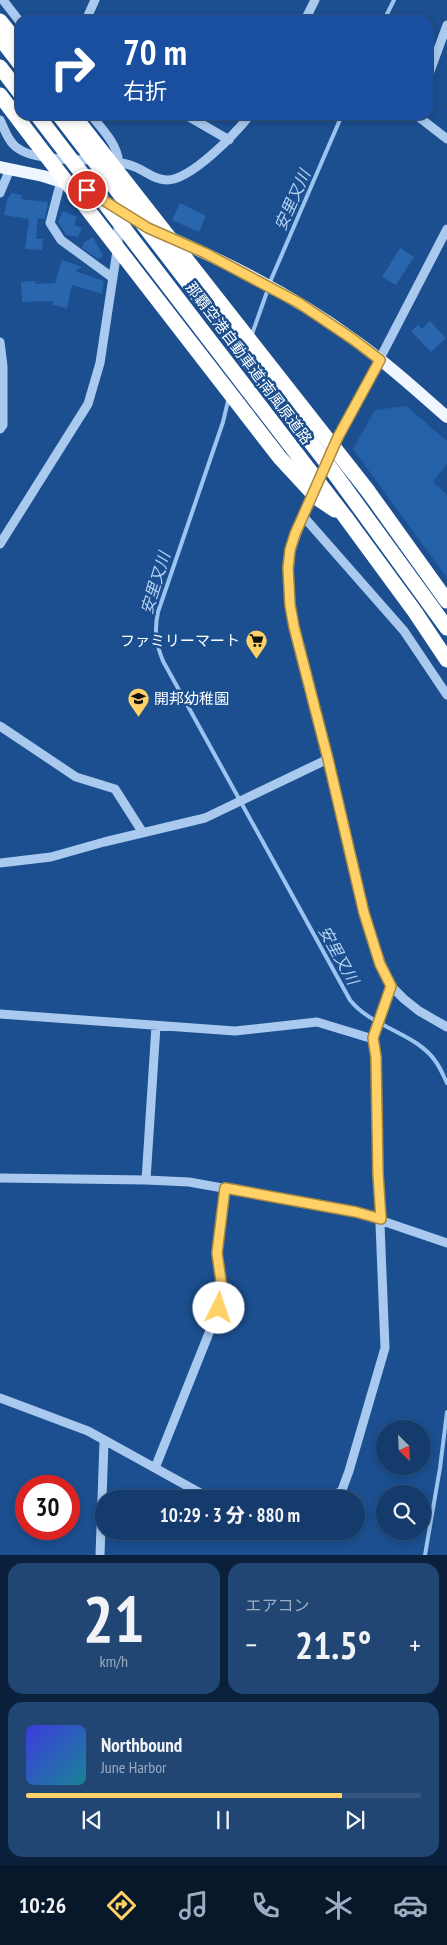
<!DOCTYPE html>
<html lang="ja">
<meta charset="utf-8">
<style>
body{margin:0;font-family:"PT Sans Narrow","Noto Sans JP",sans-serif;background:#214673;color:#f1f3f6;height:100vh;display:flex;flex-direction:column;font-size:19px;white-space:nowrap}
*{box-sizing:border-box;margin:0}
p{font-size:16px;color:#9dadc1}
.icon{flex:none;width:28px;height:28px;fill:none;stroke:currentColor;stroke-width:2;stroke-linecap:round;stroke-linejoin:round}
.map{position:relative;height:1555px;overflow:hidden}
.side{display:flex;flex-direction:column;gap:8px;padding:8px;background:#0b203b;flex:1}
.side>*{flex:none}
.banner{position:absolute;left:15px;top:15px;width:418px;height:105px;border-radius:15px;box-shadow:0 2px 8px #0003,0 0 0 1px #33557e;background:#1a4fa0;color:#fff;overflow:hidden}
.needle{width:32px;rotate:156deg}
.fabs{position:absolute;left:376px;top:1420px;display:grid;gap:10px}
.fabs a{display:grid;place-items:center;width:55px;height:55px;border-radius:50%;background:#143b6b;box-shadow:0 2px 8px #0003,0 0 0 1px #33557e;font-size:25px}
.speed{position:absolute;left:15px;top:1475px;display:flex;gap:10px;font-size:25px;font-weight:700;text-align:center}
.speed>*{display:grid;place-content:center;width:65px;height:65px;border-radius:50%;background:#143b6b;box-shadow:0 2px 8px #0003,0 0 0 1px #33557e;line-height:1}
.speed .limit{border:8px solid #d22;background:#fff;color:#111}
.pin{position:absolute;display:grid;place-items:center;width:42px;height:42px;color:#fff;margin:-21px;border:2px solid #fff;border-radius:50%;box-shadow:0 1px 5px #0007}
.me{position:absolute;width:55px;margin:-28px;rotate:4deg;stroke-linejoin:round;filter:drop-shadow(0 0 4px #0008)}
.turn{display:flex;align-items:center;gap:18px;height:105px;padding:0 25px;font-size:22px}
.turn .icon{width:65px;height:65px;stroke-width:2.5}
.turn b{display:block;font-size:35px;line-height:42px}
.big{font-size:38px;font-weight:800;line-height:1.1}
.side .widget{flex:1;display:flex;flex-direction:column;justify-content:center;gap:8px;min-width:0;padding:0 18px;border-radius:15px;background:#214673}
.side .dial{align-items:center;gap:0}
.dial b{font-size:65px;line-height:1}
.song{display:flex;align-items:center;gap:15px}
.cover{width:60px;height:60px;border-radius:8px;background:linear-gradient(135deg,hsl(240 70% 55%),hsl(190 70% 35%))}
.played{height:5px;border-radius:2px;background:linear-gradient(90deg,#ffd166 80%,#33557e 80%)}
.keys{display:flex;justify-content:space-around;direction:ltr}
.heat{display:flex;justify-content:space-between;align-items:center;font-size:28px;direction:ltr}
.side .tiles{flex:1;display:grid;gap:8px;grid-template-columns:1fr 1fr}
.widget:last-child{grid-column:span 2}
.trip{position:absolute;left:95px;top:1490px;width:270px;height:50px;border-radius:25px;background:#143b6b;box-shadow:0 2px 8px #0003,0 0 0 1px #33557e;font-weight:800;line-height:50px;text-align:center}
.tab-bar{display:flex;height:80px;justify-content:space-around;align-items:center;background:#08182b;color:#9dadc1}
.tab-bar .icon{width:35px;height:35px}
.tab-bar .on{color:#ffd166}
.tab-bar b{font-size:22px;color:#f1f3f6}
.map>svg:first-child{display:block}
.green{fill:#2461a8}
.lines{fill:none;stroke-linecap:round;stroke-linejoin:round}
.stream{stroke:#9cc4f0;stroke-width:4}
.building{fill:#2a66ad}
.minor{stroke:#a9c9ee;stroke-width:9}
.major{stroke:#f0f6ff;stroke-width:12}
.highway{stroke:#fff;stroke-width:15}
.highway-bridge{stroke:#fff;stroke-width:15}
.route-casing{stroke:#a68842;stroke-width:12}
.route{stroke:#ffd166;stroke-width:9}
.labels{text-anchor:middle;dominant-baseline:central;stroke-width:5;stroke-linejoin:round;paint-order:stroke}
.street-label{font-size:15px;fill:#fff;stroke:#1b4f8f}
.poi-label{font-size:15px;fill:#fff;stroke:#1b4f8f;text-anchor:end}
.water-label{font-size:16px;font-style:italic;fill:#b5d3f5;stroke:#1b4f8f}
</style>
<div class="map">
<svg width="447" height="1555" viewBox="0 0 447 1555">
<rect width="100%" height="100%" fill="#1b4f8f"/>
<path class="green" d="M406,406l41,35v23l-14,18 14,13v83l-94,-129 22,-39z"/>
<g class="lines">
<path class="stream" d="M384,20l10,-20
M270,282l72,-167
M251,337l17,-48
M229,397l-6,25 -65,190c-4,18 -2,32 5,49l187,339c22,28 67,33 86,62 5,7 8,15 11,21
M425,1555l15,-87 7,-56"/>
</g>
<path class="building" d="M11,193l11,2 -1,4 27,3 -3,17 -7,-1 -2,21h7l-1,11 -17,-1 4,-30 -25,-4 3,-15z
M180,203l26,13 -7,16 -27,-12z
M63,211l14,6 -3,8 8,3 -4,9 -12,-2 -8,-13z
M93,237l10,19 -5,3 -16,-11 2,-6z
M400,248l14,9 -18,28 -14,-8z
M62,260l20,7 -7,4 29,10 -2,13 -30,-9 -5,23 -14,-3v-4l-31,1 -1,-20 14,-1 1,3 19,-1z
M430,321l16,17 -15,14 -20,-21 7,-6 4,4z"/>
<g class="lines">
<path class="minor" d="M3,0l17,22
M86,20l9,-20
M305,20l10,-20
M428,77l19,-52
M91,115c16,20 30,32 28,59
M186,115l43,25
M419,115l1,3 27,21
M0,120c4,8 7,18 13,24 14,17 62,16 83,16
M116,162c6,1 13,2 19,5 11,4 19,13 32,13 24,0 68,-46 83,-65
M61,181l-11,42 11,17 52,38
M0,193l10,-24
M0,342l3,24v59l-3,4
M333,449l114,-220
M328,460l-25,56 -12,34 -3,36 6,41 34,132 36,154 16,51 11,22 13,13 15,12 28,16
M303,516l101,115 43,64
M0,544l88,-140 12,-41 18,-119v-22
M0,726l76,51 39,12 28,44
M0,863l51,-6 53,-15 101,-24 123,-59
M0,1014l235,17 82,-9 56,17
M0,1178l146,2 43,2 167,30 91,31
M146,1180l10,-154
M0,1398l88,33 123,68
M155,1468l64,-160 2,-27 -4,-28 8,-65
M331,1499l11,-9 7,-19 36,-123 -7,-174 -2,-117 -3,-18 18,-53
M100,1555l4,-113"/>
<path class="major" d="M0,167l43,9 38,12 57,33
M169,237c64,28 127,60 184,102 33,23 63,51 94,78"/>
<path class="highway" d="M0,21l19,24
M0,38l20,26
M0,67l20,26
M0,95l34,45
M368,491l79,110
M346,518l69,94 32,48"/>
<path class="highway-bridge" d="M37,115l309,403
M59,115l273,355 115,158
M73,115l295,376
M34,140l246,318 37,40 18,12"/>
</g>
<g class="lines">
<defs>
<path id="route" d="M87,190l61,38 57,25 94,50 55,37 26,20 -42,77 -43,97 -5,16 -2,18 2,37 4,22 34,132 36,154 16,51 11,22 -18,52 3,19 2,117 3,45 -25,-7 -131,-24 -8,65 4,28 -2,27"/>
</defs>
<use href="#route" class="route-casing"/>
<use href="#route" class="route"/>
</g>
<defs>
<symbol id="supermarket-pin" viewBox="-11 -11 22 30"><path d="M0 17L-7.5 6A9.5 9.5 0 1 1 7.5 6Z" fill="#ffd166" stroke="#1b4f8f"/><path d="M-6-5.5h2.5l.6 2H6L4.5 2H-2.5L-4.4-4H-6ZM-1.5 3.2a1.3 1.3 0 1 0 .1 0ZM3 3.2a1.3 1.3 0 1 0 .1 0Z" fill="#111"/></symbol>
<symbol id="school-pin" viewBox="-11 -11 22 30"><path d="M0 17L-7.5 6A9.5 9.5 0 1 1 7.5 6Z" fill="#ffd166" stroke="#1b4f8f"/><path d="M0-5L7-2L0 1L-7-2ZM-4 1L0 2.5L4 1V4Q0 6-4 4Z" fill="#111"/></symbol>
</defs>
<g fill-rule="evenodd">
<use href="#supermarket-pin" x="244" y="628" width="25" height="34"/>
<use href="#school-pin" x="126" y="686" width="25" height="34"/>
</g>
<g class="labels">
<g class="street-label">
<text transform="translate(249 363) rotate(53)">那覇空港自動車道;南風原道路</text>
</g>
<g class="poi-label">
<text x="240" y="640">ファミリーマート</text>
<text x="154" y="698" text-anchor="start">開邦幼稚園</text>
</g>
<g class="water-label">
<text transform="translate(292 200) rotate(-66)">安里又川</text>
<text transform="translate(155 583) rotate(-73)">安里又川</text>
<text transform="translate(339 955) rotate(61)">安里又川</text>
</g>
</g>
</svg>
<div class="fabs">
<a><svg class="needle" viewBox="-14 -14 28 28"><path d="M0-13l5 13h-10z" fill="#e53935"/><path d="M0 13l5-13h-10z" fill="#9dadc1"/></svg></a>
<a><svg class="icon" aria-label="search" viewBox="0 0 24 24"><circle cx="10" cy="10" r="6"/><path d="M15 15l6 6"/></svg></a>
</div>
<div class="speed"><div class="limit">30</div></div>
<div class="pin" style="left:87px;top:190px;background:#d93025"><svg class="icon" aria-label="arrive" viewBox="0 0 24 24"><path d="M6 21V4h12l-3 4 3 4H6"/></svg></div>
<svg class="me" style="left:219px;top:1308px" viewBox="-20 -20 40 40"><circle r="19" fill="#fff"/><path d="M0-13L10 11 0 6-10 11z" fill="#ffd166"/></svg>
<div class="trip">10:29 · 3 分 · 880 m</div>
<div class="banner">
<div class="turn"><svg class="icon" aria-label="right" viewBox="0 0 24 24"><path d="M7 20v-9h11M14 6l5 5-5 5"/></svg><div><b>70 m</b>右折</div></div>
</div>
</div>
<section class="side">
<div class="tiles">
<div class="widget dial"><b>21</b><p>km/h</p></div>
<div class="widget"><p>エアコン</p>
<div class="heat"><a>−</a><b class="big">21.5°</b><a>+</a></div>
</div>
<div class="widget">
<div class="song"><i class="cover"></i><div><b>Northbound</b><p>June Harbor</p></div></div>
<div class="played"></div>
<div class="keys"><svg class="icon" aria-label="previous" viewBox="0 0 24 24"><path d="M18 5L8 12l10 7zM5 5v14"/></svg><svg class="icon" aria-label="pause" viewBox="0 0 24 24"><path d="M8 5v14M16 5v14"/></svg><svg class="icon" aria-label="next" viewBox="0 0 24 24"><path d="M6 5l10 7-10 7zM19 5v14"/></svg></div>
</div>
</div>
</section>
<nav class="tab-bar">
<b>10:26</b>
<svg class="icon on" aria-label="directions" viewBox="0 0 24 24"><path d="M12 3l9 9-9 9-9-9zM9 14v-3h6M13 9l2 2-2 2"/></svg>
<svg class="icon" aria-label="music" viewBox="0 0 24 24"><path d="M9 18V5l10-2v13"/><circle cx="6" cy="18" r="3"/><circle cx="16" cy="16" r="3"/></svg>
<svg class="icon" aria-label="phone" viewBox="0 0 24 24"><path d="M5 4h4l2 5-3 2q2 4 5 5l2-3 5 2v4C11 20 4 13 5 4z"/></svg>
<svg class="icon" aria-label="climate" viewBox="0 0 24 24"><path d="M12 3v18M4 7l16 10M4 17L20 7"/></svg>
<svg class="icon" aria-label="car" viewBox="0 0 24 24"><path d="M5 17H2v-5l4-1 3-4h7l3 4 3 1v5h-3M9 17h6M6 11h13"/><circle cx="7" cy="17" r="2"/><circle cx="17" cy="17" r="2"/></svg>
</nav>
